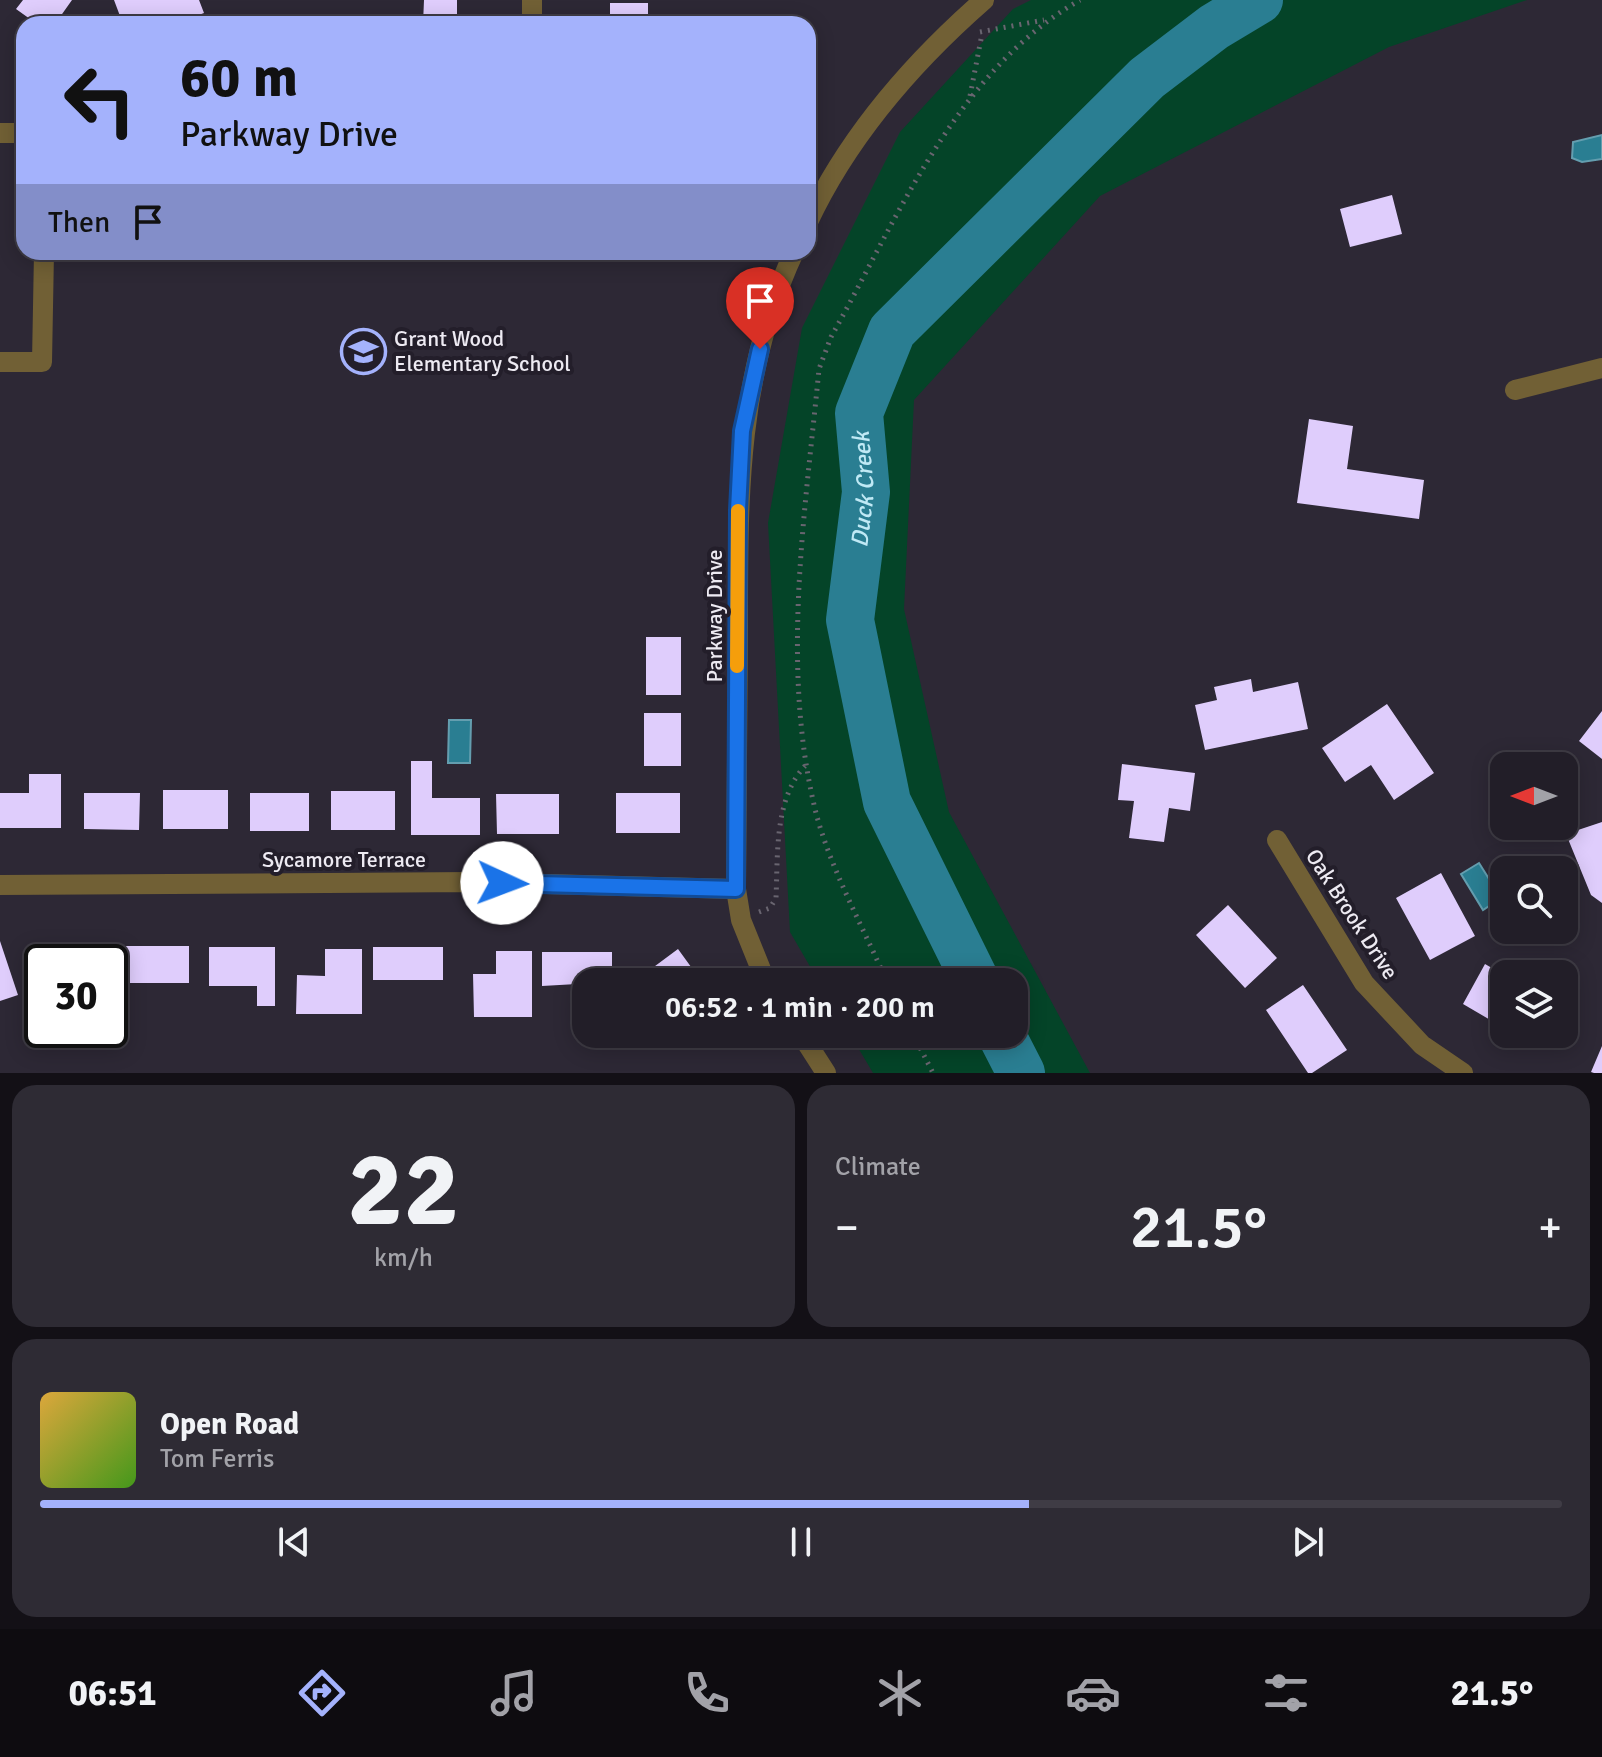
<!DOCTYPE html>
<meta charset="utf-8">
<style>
body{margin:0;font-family:Signika,sans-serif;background:#2e2b34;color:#f1f3f6;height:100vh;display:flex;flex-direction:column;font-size:30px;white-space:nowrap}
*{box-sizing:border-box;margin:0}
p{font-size:26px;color:#a2a2a8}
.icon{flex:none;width:44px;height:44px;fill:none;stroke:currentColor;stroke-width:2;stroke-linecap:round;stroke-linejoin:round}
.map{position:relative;height:1073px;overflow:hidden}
.sheet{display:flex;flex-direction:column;gap:12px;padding:12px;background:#131016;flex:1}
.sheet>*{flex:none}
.hud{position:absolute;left:16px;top:16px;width:800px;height:244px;border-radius:24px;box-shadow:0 4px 20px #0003,0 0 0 2px #3f3c45;background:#a4b2fc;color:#111;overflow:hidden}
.needle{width:52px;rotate:270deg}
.controls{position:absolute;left:1490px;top:752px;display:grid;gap:16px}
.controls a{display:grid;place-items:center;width:88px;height:88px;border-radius:16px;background:#221e28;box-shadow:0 4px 20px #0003,0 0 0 2px #3f3c45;font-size:40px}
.speed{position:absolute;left:24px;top:944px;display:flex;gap:16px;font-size:40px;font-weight:700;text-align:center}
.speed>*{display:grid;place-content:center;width:104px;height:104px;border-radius:50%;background:#221e28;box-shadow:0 4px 20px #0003,0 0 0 2px #3f3c45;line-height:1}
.speed .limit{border:4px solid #111;border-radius:12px;background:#fff;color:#111}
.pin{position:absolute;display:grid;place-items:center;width:68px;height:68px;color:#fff;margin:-82px -34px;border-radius:50% 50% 50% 0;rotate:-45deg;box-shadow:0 0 8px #0007}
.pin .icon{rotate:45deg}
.me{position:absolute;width:88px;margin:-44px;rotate:92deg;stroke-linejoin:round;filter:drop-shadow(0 0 6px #0008)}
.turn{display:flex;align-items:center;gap:28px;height:168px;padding:0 32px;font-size:36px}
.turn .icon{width:104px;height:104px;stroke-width:2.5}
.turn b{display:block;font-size:56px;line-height:68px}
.then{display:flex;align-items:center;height:76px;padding:0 32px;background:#0003;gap:16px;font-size:30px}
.big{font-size:60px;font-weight:600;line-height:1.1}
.sheet .card{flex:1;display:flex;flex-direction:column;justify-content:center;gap:12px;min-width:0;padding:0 28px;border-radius:24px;background:#2e2b34}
.sheet .dial{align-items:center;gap:0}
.dial b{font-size:104px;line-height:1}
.song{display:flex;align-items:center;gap:24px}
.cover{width:96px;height:96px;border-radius:12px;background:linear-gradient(135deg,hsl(40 70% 55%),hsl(100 70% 35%))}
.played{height:8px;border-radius:4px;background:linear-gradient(90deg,#a4b2fc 65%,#3f3c45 65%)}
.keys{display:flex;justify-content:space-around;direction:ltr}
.heat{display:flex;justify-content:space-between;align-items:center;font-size:44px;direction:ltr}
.sheet .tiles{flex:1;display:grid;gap:12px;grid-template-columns:1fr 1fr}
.card:last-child{grid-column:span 2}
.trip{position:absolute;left:572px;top:968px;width:456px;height:80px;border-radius:24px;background:#221e28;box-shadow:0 4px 20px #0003,0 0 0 2px #3f3c45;font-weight:600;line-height:80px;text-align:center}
.dock{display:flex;height:128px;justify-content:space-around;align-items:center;background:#0e0c10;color:#a2a2a8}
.dock .icon{width:56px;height:56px}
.dock .current{color:#a4b2fc}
.dock b{font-size:36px;color:#f1f3f6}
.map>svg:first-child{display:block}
.green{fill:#044428}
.water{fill:#2a7e92;stroke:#649eaf;stroke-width:2}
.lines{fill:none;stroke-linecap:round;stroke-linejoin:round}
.river{stroke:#2a7e92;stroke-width:48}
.building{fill:#dfcdfc}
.path{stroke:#696570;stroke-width:5;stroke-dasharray:2 6;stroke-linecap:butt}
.minor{stroke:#716035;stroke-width:20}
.route-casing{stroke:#114b97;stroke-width:20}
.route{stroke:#1a73e8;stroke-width:14}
.slow{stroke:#f59e0b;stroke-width:14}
.labels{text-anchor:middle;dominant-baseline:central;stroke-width:8;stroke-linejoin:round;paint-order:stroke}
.poi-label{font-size:22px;fill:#edeaf2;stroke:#231e2a;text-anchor:start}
.street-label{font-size:22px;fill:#edeaf2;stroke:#231e2a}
.water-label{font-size:24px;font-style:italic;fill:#c0e9f5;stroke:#231e2a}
</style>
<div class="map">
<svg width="1602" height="1073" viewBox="0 0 1602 1073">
<rect width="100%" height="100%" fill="#2d2835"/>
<path class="green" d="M1031,0h496l-138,47 -289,149 -186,204 -10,209 45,203 141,261h-217l-23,-39h164v-52h-195l-29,-50 -22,-409 34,-195 98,-196 113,-123z"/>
<path class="water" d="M1602,135v24l-20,3 -10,-4 1,-16z
M449,720h22l-1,43h-22z
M1479,863l22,35 -18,12 -22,-36z"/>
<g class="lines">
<g class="river">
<path id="s1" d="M976,982l-89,-180 -37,-182 16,-128 -7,-79 33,-82 255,-253 67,-51 45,-27"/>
<path d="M1001,1034l20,39"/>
</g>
</g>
<path class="building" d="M23,0h49l-17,24h-18l-21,-15z
M114,0h85l5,13 -29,11h-52z
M424,0h33v24h-34z
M610,3h38v21h-38z
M1392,195l10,39 -52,13 -10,-38z
M1309,419l44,7 -6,43 77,11 -5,39 -122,-16z
M646,637h35v58h-35z
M1251,679l2,13 45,-10 10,47 -103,21 -10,-45 22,-5 -3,-13z
M1387,704l47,69 -40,27 -23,-35 -26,17 -23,-34z
M1602,711v48l-23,-18z
M644,713h37v53h-37z
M411,761h21v37h48v37h-69z
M1122,764l73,9 -5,38 -21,-3 -5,34 -35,-4 5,-37 -16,-1z
M29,774h32v54h-61v-35h29z
M163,790h65v39h-65z
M331,791h64v39h-64z
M84,793h56l-1,37 -55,-1z
M250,793h59v38h-59z
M616,793h64v40h-64z
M496,794h63v40h-62z
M1602,822v81l-11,-8 -25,-61z
M1441,873l34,63 -45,24 -34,-62z
M1228,905l49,53 -32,30 -49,-53z
M0,941l18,54 -18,6z
M101,946v16h-51v-15z
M126,946h63v37h-63z
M209,947h66v59h-18v-20h-48z
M373,947h70v33h-70z
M325,949h37v65h-66l1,-39 28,1z
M678,949l24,33h-48l-7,-10z
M496,951h36v66h-58l-1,-43h23z
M542,952h70v30l-70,4z
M1485,964l19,11v53l-41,-24z
M1303,985l44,65 -35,23h-4l-42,-63z
M1515,1034h18l-4,8z
M1602,1046v27h-8l-3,-1z"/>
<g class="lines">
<path class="path" d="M980,32l64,-12
M970,96l12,-62
M759,912l11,-4 6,-10c2,-43 -2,-99 29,-132
M887,982c-24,-55 -56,-112 -71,-169 -36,-145 -11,-298 3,-444l12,-32c67,-119 125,-266 249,-337
M913,1034l20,39"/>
<path class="minor" d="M532,0v24
M0,133h24
M808,222c41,-87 104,-159 176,-222
M0,362h42l2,-110
M1515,390l87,-22
M1277,840l87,143 58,62 41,28
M0,885l473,-3 263,7
M766,982l-25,-62 -5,-31c1,-87 1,-174 2,-261 0,-132 -1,-254 56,-376
M801,1034l25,39"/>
</g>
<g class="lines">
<defs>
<path id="route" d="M502,883l234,6 2,-379 4,-79 18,-82"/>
</defs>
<use href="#route" class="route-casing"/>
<use href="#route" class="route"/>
<path class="slow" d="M737,666l1,-155"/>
</g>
<defs>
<symbol id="school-ring" viewBox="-11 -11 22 22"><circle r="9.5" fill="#231e2a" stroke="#a4b2fc" stroke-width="1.5"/><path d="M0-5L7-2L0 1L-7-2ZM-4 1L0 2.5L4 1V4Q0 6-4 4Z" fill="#a4b2fc"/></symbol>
</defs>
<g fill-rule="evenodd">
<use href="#school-ring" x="338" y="326" width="51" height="51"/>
</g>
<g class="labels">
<g class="poi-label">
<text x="394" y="338">Grant Wood<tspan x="394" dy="25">Elementary School</tspan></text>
</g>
<g class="street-label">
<text transform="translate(714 616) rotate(-90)">Parkway Drive</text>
<text x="344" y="859">Sycamore Terrace</text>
<text transform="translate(1352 914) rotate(57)">Oak Brook Drive</text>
</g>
<g class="water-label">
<text stroke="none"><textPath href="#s1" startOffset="518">Duck Creek</textPath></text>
</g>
</g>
</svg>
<div class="controls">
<a><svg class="needle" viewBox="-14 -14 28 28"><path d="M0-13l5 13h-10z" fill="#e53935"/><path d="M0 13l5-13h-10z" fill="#a2a2a8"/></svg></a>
<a><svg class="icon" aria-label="search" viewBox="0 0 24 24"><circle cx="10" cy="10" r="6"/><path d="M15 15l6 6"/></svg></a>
<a><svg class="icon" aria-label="layers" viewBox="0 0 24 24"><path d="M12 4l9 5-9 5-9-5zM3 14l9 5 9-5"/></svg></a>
</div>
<div class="speed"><div class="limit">30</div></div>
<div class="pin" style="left:760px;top:349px;background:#d93025"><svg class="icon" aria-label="arrive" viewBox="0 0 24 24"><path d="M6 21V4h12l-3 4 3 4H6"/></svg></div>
<svg class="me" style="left:502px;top:883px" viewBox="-20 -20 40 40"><circle r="19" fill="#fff"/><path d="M0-13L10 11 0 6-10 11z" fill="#1a73e8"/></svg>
<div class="trip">06:52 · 1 min · 200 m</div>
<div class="hud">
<div class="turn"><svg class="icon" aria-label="left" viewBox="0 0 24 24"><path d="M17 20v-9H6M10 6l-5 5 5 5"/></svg><div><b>60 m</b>Parkway Drive</div></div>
<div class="then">Then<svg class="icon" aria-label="arrive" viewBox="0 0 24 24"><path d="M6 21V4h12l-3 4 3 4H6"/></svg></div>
</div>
</div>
<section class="sheet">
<div class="tiles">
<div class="card dial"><b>22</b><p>km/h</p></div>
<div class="card"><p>Climate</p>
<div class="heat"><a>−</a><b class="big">21.5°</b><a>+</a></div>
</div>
<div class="card">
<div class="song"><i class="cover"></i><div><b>Open Road</b><p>Tom Ferris</p></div></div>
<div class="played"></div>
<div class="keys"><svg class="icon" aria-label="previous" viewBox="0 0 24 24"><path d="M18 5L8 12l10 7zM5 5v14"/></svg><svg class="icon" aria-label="pause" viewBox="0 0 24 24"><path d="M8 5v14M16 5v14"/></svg><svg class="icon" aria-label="next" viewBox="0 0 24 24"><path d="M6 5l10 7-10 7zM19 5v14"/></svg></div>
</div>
</div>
</section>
<nav class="dock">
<b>06:51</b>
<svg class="icon current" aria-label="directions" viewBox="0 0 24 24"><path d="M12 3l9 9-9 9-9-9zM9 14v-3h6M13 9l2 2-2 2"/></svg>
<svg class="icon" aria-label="music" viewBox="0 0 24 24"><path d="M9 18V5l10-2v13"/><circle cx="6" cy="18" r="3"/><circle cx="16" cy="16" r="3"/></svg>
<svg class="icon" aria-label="phone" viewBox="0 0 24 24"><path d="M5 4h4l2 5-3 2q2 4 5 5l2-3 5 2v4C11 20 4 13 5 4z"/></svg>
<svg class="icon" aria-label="climate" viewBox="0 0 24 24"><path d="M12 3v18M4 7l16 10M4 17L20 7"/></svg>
<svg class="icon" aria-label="car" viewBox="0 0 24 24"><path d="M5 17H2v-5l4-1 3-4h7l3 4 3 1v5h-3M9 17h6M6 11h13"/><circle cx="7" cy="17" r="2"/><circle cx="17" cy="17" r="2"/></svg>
<svg class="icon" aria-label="filters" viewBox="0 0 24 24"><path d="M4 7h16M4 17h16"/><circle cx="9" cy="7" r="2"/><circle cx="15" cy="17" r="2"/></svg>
<b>21.5°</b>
</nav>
